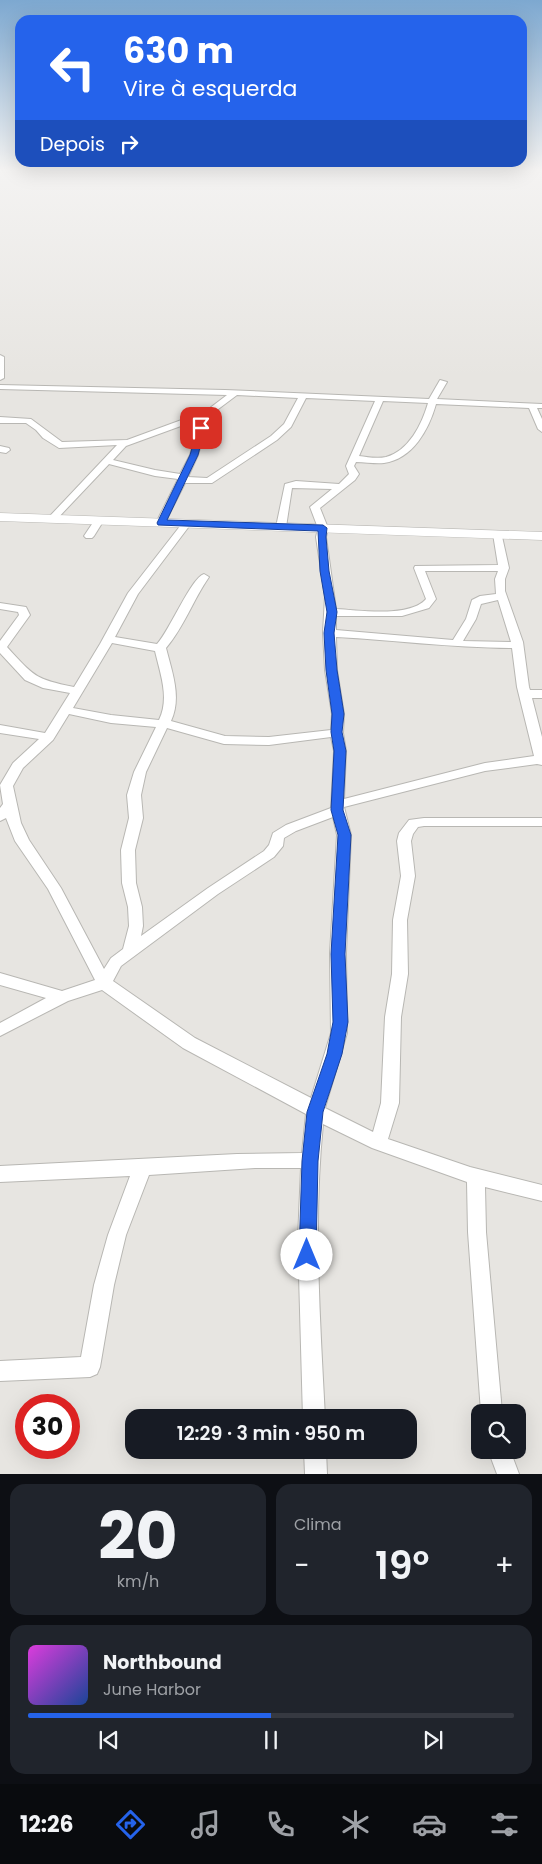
<!DOCTYPE html>
<html lang="pt">
<meta charset="utf-8">
<style>
body{margin:0;font-family:Poppins,sans-serif;background:#20242c;color:#f1f3f6;height:100vh;display:flex;flex-direction:column;font-size:19px;white-space:nowrap}
*{box-sizing:border-box;margin:0}
p{font-size:16px;color:#9ea1a6}
.icon{flex:none;width:28px;height:28px;fill:none;stroke:currentColor;stroke-width:2;stroke-linecap:round;stroke-linejoin:round}
.map{position:relative;height:1474px;overflow:hidden}
.details{display:flex;flex-direction:column;gap:10px;padding:10px;background:#0d0f14;flex:1}
.details>*{flex:none}
.hud{position:absolute;left:15px;top:15px;width:512px;height:152px;border-radius:15px;box-shadow:0 5px 20px #0002;background:#2563eb;color:#fff;overflow:hidden}
.tools{position:absolute;left:471px;top:1404px;display:grid;gap:10px}
.tools a{display:grid;place-items:center;width:55px;height:55px;border-radius:10px;background:#171b24;box-shadow:0 5px 20px #0002;font-size:25px}
.speed{position:absolute;left:15px;top:1394px;display:flex;gap:10px;font-size:25px;font-weight:700;text-align:center}
.speed>*{display:grid;place-content:center;width:65px;height:65px;border-radius:50%;background:#171b24;box-shadow:0 5px 20px #0002;line-height:1}
.speed .limit{border:8px solid #d22;background:#fff;color:#111}
.pin{position:absolute;display:grid;place-items:center;width:42px;height:42px;color:#fff;margin:-21px;border-radius:10px;box-shadow:0 2px 8px #0006}
.me{position:absolute;width:55px;margin:-28px;rotate:0deg;stroke-linejoin:round;filter:drop-shadow(0 0 4px #0008)}
.turn{display:flex;align-items:center;gap:18px;height:105px;padding:0 25px;font-size:22px}
.turn .icon{width:65px;height:65px;stroke-width:2.5}
.turn b{display:block;font-size:35px;line-height:42px}
.then{display:flex;align-items:center;height:48px;padding:0 25px;background:#0003;gap:10px;font-size:19px}
.big{font-size:38px;font-weight:600;line-height:1.1}
.details .tile{flex:1;display:flex;flex-direction:column;justify-content:center;gap:8px;min-width:0;padding:0 18px;border-radius:15px;background:#20242c}
.details .dial{align-items:center;gap:0}
.dial b{font-size:65px;line-height:1}
.song{display:flex;align-items:center;gap:15px}
.cover{width:60px;height:60px;border-radius:8px;background:linear-gradient(135deg,hsl(300 70% 55%),hsl(220 70% 35%))}
.played{height:5px;border-radius:2px;background:linear-gradient(90deg,#2563eb 50%,#363941 50%)}
.keys{display:flex;justify-content:space-around;direction:ltr}
.heat{display:flex;justify-content:space-between;align-items:center;font-size:28px;direction:ltr}
.details .tiles{flex:1;display:grid;gap:10px;grid-template-columns:1fr 1fr}
.tile:last-child{grid-column:span 2}
.trip{position:absolute;left:125px;top:1409px;width:292px;height:50px;border-radius:15px;background:#171b24;box-shadow:0 5px 20px #0002;font-weight:600;line-height:50px;text-align:center}
.tab-bar{display:flex;height:80px;justify-content:space-around;align-items:center;background:#090b0e;color:#9ea1a6}
.tab-bar .icon{width:35px;height:35px}
.tab-bar .current{color:#2563eb}
.tab-bar b{font-size:22px;color:#f1f3f6}
.map>svg:first-child{display:block}
.lines{fill:none;stroke-linecap:round;stroke-linejoin:round}
.street-casing{stroke:#b8b7b3;stroke-width:2}
.secondary-casing{stroke:#b8b7b3;stroke-width:1}
.street{fill:#fff;fill-rule:evenodd}
.secondary{fill:#fff;fill-rule:evenodd}
.route{fill:#2563eb;stroke:#184099}
</style>
<div class="map">
<svg width="542" height="1474" viewBox="0 0 542 1474">
<rect width="100%" height="100%" fill="#e7e5e1"/>
<g class="lines">
<defs>
<path id="street" d="M0,355l4,2v21l-4,2z
M440,380l7,2 -10,17 105,5v4h-5l5,11v13l-4,-3 -9,-21 -93,-4c-7,25 -23,55 -52,59 -9,1 -18,-1 -28,-1l-2,4 5,8 -4,6 -35,28 8,20 -2,9 10,72c22,1 74,9 90,-10l-12,-31 1,-2 83,-1 -5,-31 5,-3 3,1 8,36 -4,11v12l18,51 6,45 1,3h12v8h-10l10,39v28l-5,-1 -52,7 -141,36 7,28 -5,118 1,80 -22,75 48,24 8,-29 4,-86 7,-43 1,-54 8,-44 -4,-35 2,-8 10,-13 15,-2h118v8h-118l-6,1 -5,7 -2,7 4,35 -8,44 1,54 -7,43 -2,86 -11,36 82,28 72,18v16l-57,-14 1,45 16,180h-21l-13,-180 -1,-50 -95,-34 -49,-24c-10,98 -3,195 2,294h-22l-5,-179 3,-71h-46l-106,7 -23,60 -12,50 -14,82 -3,7 -7,3 -90,4v-20l81,-4 13,-72 14,-50 22,-59 -130,6v-16l237,-12 65,-1 4,-39 -123,-66 -81,-58 -34,11 -68,35v-13l46,-25 -46,-13v-12l62,18 33,-11 -47,-91 -33,-48 -9,-23 -6,3v-13l3,-4 -3,-19 13,-22 26,-24 -39,-6v-8l45,8 25,-40 -27,-5 -18,-8 -25,-27v-12l19,-26 -1,-3 -18,-3v-6l26,4 4,8 -23,32c27,29 27,32 67,40l26,-43 28,-51 56,-72h6v4l-52,69 -23,43 42,7c13,-14 34,-66 47,-70l5,3c-16,23 -25,50 -43,71 6,24 16,49 5,73l54,15 44,1 62,-7 1,-16 -7,-44 -2,-37 2,-37 -9,-59 2,-9 -8,-21 22,-18 -40,-1 -6,39 -5,3 -5,-3 9,-43 11,-3 43,3 10,-10 -3,-8 29,-65 -69,-3 -15,29 -14,13 -65,43h-27l-21,42 -3,1 -5,-3 22,-44 -23,-3 -46,-12 -54,57h-6v-4l68,-72 -58,3 -16,-10 -7,-8 -10,-7h-26v-6l31,2 31,23 65,-2 79,-29 21,-16 -227,-6v-4l225,5 204,9zM237,395l61,3 -14,26 -13,12 -64,42 -19,-1 10,-22 11,-39zM383,401l45,2c-6,21 -19,48 -42,54 -9,2 -19,0 -27,-1zM200,419l-10,36 -10,19 -25,-4 -42,-10 13,-14zM425,571h73l-3,8 1,15 -16,2 -8,4 -6,19 -13,21 -117,-10v-14h66l27,-8 7,-9zM498,600l13,42 -48,-1 13,-22 5,-15zM336,637c59,3 117,11 176,11l5,39 17,69 -49,7 -141,36 2,-48 -3,-18 1,-19 -7,-44zM112,643l43,8c5,22 15,47 4,69l-48,-5 -38,-7zM69,714l42,9 45,4 -22,45 -7,23 2,23 -8,32 1,33 6,24 1,19 -6,23 -12,9 -7,11 -43,-81 -32,-48 -8,-17 -8,-37 10,-18 30,-28zM167,728l57,16 45,1 62,-8 3,14 -3,57 -45,17 -13,8 -4,12 -5,6 -56,37 -67,48 2,-10 -1,-19 -6,-24 -1,-33 8,-32 -2,-23 5,-23zM333,817l4,18 -7,118 1,80 -20,65 -116,-60 -82,-57 8,-15 97,-72 56,-37 9,-11 1,-8 12,-7z
M0,446l9,2 1,2 -4,3 -6,-1z
M99,517l5,3 -10,16 -2,2h-6l-2,-2 12,-18z
M304,1450h22l1,24h-22z
M488,1450h22l9,24h-22z"/>
<path id="secondary" d="M0,513l542,19v8l-542,-19z"/>
</defs>
<use href="#street" class="street-casing"/>
<use href="#secondary" class="secondary-casing"/>
<use href="#street" class="street"/>
<use href="#secondary" class="secondary"/>
</g>
<linearGradient id="sky" x2="0" y2="1"><stop stop-color="#7da8d0"/><stop offset="0.45" stop-color="#f4f3f2"/><stop offset="1" stop-color="#f4f3f2" stop-opacity="0"/></linearGradient>
<rect width="542" height="376" fill="url(#sky)"/>
<path class="route" d="M201,426l4,2 -7,27 -31,65 156,5 4,3 -1,9 3,34 8,41 -3,21 3,37 7,44 -2,18 4,19 -3,59 8,25 -6,119 3,68 -6,32 -19,58 -5,49 -2,94 -3,6 -6,2 -6,-2 -2,-6 3,-94 5,-49 20,-58 6,-32 -2,-68 7,-119 -7,-25 3,-59 -3,-19 1,-18 -6,-44 -2,-37 3,-21 -7,-41 -2,-40 -160,-6 -1,-2 33,-68 8,-27z"/>
</svg>
<div class="tools">
<a><svg class="icon" aria-label="search" viewBox="0 0 24 24"><circle cx="10" cy="10" r="6"/><path d="M15 15l6 6"/></svg></a>
</div>
<div class="speed"><div class="limit">30</div></div>
<div class="pin" style="left:201px;top:428px;background:#d93025"><svg class="icon" aria-label="arrive" viewBox="0 0 24 24"><path d="M6 21V4h12l-3 4 3 4H6"/></svg></div>
<svg class="me" style="left:307px;top:1255px" viewBox="-20 -20 40 40"><circle r="19" fill="#fff"/><path d="M0-13L10 11 0 6-10 11z" fill="#2563eb"/></svg>
<div class="trip">12:29 · 3 min · 950 m</div>
<div class="hud">
<div class="turn"><svg class="icon" aria-label="left" viewBox="0 0 24 24"><path d="M17 20v-9H6M10 6l-5 5 5 5"/></svg><div><b>630 m</b>Vire à esquerda</div></div>
<div class="then">Depois<svg class="icon" aria-label="right" viewBox="0 0 24 24"><path d="M7 20v-9h11M14 6l5 5-5 5"/></svg></div>
</div>
</div>
<section class="details">
<div class="tiles">
<div class="tile dial"><b>20</b><p>km/h</p></div>
<div class="tile"><p>Clima</p>
<div class="heat"><a>−</a><b class="big">19°</b><a>+</a></div>
</div>
<div class="tile">
<div class="song"><i class="cover"></i><div><b>Northbound</b><p>June Harbor</p></div></div>
<div class="played"></div>
<div class="keys"><svg class="icon" aria-label="previous" viewBox="0 0 24 24"><path d="M18 5L8 12l10 7zM5 5v14"/></svg><svg class="icon" aria-label="pause" viewBox="0 0 24 24"><path d="M8 5v14M16 5v14"/></svg><svg class="icon" aria-label="next" viewBox="0 0 24 24"><path d="M6 5l10 7-10 7zM19 5v14"/></svg></div>
</div>
</div>
</section>
<nav class="tab-bar">
<b>12:26</b>
<svg class="icon current" aria-label="directions" viewBox="0 0 24 24"><path d="M12 3l9 9-9 9-9-9zM9 14v-3h6M13 9l2 2-2 2"/></svg>
<svg class="icon" aria-label="music" viewBox="0 0 24 24"><path d="M9 18V5l10-2v13"/><circle cx="6" cy="18" r="3"/><circle cx="16" cy="16" r="3"/></svg>
<svg class="icon" aria-label="phone" viewBox="0 0 24 24"><path d="M5 4h4l2 5-3 2q2 4 5 5l2-3 5 2v4C11 20 4 13 5 4z"/></svg>
<svg class="icon" aria-label="climate" viewBox="0 0 24 24"><path d="M12 3v18M4 7l16 10M4 17L20 7"/></svg>
<svg class="icon" aria-label="car" viewBox="0 0 24 24"><path d="M5 17H2v-5l4-1 3-4h7l3 4 3 1v5h-3M9 17h6M6 11h13"/><circle cx="7" cy="17" r="2"/><circle cx="17" cy="17" r="2"/></svg>
<svg class="icon" aria-label="filters" viewBox="0 0 24 24"><path d="M4 7h16M4 17h16"/><circle cx="9" cy="7" r="2"/><circle cx="15" cy="17" r="2"/></svg>
</nav>
